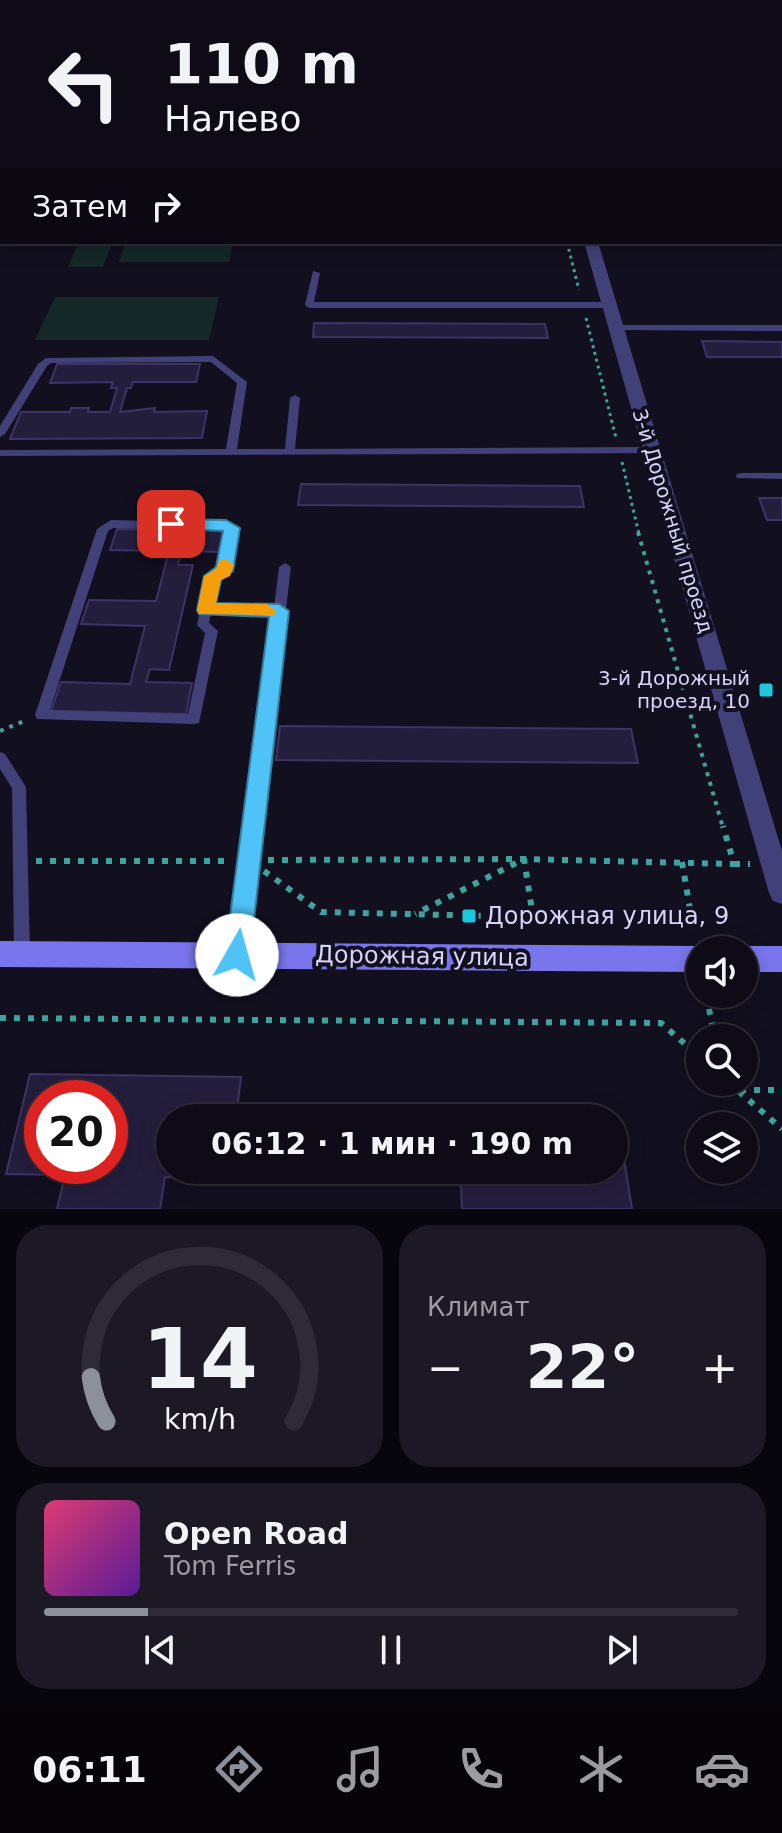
<!DOCTYPE html>
<html lang="ru">
<meta charset="utf-8">
<style>
body{margin:0;font-family:"DejaVu Sans",sans-serif;background:#1c1924;color:#f1f3f6;height:100vh;display:flex;flex-direction:column;font-size:30px;white-space:nowrap}
*{box-sizing:border-box;margin:0}
p{font-size:26px;color:#9b9ba1}
.icon{flex:none;width:44px;height:44px;fill:none;stroke:currentColor;stroke-width:2;stroke-linecap:round;stroke-linejoin:round}
.map{position:relative;height:1209px;overflow:hidden}
.sheet{display:flex;flex-direction:column;gap:16px;padding:16px;background:#08060d;flex:1}
.sheet>*{flex:none}
.top-card{position:absolute;left:0px;top:0px;width:782px;height:244px;box-shadow:0 4px 20px #0003,0 0 0 2px #2e2b36;background:#0e0b17;color:#f1f3f6;overflow:hidden}
.tools{position:absolute;left:686px;top:936px;display:grid;gap:16px}
.tools a{display:grid;place-items:center;width:72px;height:72px;border-radius:50%;background:#0e0b17;box-shadow:0 4px 20px #0003,0 0 0 2px #2e2b36;font-size:40px}
.speed{position:absolute;left:24px;top:1080px;display:flex;gap:16px;font-size:40px;font-weight:700;text-align:center}
.speed>*{display:grid;place-content:center;width:104px;height:104px;border-radius:50%;background:#0e0b17;box-shadow:0 4px 20px #0003,0 0 0 2px #2e2b36;line-height:1}
.speed .limit{border:12px solid #d22;background:#fff;color:#111}
.pin{position:absolute;display:grid;place-items:center;width:68px;height:68px;color:#fff;margin:-34px;border-radius:16px;box-shadow:0 4px 12px #0006}
.me{position:absolute;width:88px;margin:-44px;rotate:7deg;stroke-linejoin:round;filter:drop-shadow(0 0 6px #0008)}
.turn{display:flex;align-items:center;gap:28px;height:168px;padding:0 32px;font-size:36px}
.turn .icon{width:104px;height:104px;stroke-width:2.5}
.turn b{display:block;font-size:56px;line-height:68px}
.then{display:flex;align-items:center;height:76px;padding:0 32px;background:#0003;gap:16px;font-size:30px}
.big{font-size:60px;font-weight:700;line-height:1.1}
.sheet .widget{flex:1;display:flex;flex-direction:column;justify-content:center;gap:12px;min-width:0;padding:0 28px;border-radius:32px;background:#1c1924}
.sheet .dial{align-items:center;gap:0}
.dial svg{height:208px;overflow:visible;fill:none;stroke:#2e2b36;stroke-width:7;stroke-linecap:round;text-anchor:middle}
.dial text{fill:#f1f3f6;stroke:none}
.song{display:flex;align-items:center;gap:24px}
.cover{width:96px;height:96px;border-radius:12px;background:linear-gradient(135deg,hsl(340 70% 55%),hsl(270 70% 35%))}
.played{height:8px;border-radius:4px;background:linear-gradient(90deg,#8c9099 15%,#2e2b36 15%)}
.keys{display:flex;justify-content:space-around;direction:ltr}
.heat{display:flex;justify-content:space-between;align-items:center;font-size:44px;direction:ltr}
.sheet .tiles{flex:1;display:grid;gap:16px;grid-template-columns:1fr 1fr}
.widget:last-child{grid-column:span 2}
.trip{position:absolute;left:156px;top:1104px;width:472px;height:80px;border-radius:40px;background:#0e0b17;box-shadow:0 4px 20px #0003,0 0 0 2px #2e2b36;font-weight:700;line-height:80px;text-align:center}
.tabs{display:flex;height:128px;justify-content:space-around;align-items:center;background:#060409;color:#9b9ba1}
.tabs .icon{width:56px;height:56px}
.tabs .selected{color:#8c9099}
.tabs b{font-size:36px;color:#f1f3f6}
.map>svg:first-child{display:block}
.green{fill:#132827}
.building{fill:#241e3d;stroke:#3d3366;stroke-width:2;fill-rule:evenodd}
.lines{fill:none;stroke-linecap:round;stroke-linejoin:round}
.path-far2{stroke:#3da39d;stroke-width:3;stroke-dasharray:3 4;stroke-linecap:butt}
.path-far1{stroke:#3da39d;stroke-width:4;stroke-dasharray:4 6;stroke-linecap:butt}
.path{stroke:#3da39d;stroke-width:6;stroke-dasharray:6 8;stroke-linecap:butt}
.service{fill:#424078;fill-rule:evenodd}
.tertiary{fill:#424078;fill-rule:evenodd}
.secondary{fill:#7976ed;fill-rule:evenodd}
.route{fill:#4fc3f7;stroke:#337fa1;stroke-width:2}
.slow{fill:#f59e0b}
.poi-dot{fill:#1dc8db;stroke:#120f1f;stroke-width:3}
.labels{text-anchor:middle;dominant-baseline:central;stroke-width:8;stroke-linejoin:round;paint-order:stroke}
.street-label{font-size:20px;fill:#d7d3f9;stroke:#120f1f}
.poi-label{font-size:20px;fill:#d7d3f9;stroke:#120f1f;text-anchor:end}
.near-poi-label{font-size:24px;fill:#d7d3f9;stroke:#120f1f;text-anchor:start}
.near-street-label{font-size:24px;fill:#d7d3f9;stroke:#120f1f}
</style>
<div class="map">
<svg width="782" height="1209" viewBox="0 0 782 1209">
<rect width="100%" height="100%" fill="#120f1f"/>
<path class="green" d="M79,242h33l-9,25h-35z
M126,242h107l-4,20h-110z
M55,297h164l-10,43h-174z"/>
<path class="building" d="M314,323l231,1 3,14 -235,-1z
M702,341l80,1v15h-75z
M57,364h143l-4,18h-63l-2,6h-4l-7,24 35,-4 -1,4 53,-1 -5,27 -192,1 11,-27h49l1,-4h18l-1,4h22l7,-24h-6l2,-6 -63,1z
M301,484l279,2 4,21 -286,-2z
M759,498h23v22h-15z
M117,529l109,2 -4,21 -40,-1 -4,14h15l-24,105 -19,-1 -4,13 46,1 -6,31 -135,-3 10,-29 69,2 15,-58 -64,-2 8,-24 67,1 13,-50 -59,-1z
M280,726l351,3 7,34 -362,-3z
M30,1074l211,3 -5,41h-66v52h60v8l-65,-1 -5,32h-103l8,-34 -59,-1zM42,1098h68v68h-68z
M614,1128h5l13,81h-170l-2,-39h154z"/>
<g class="lines">
<path class="path-far2" d="M567,242l12,48
M586,318l30,120
M622,462l17,72"/>
<path class="path-far1" d="M638,532l85,296
M0,731l27,-11"/>
<path class="path" d="M268,860l256,-1 210,5 -11,-38
M36,861h195
M682,862l11,65
M734,864h16
M264,871l57,41 212,5 -9,-58 -109,55
M709,1009l6,29
M0,1018l661,5 39,34
M728,1082l54,47
M740,1090h42"/>
<path class="service" d="M92,0h6l2,2h-6z
M611,0h6l1,2h-6z
M2,21v5l-2,1v-5z
M780,87l2,1v6l-2,-1z
M780,120h2v4h-2z
M0,183h2v4h-2z
M780,196h2v4h-2z
M313,271l7,2 -6,29h295l4,3 -4,3h-300l-4,-3z
M616,325h166v6l-169,-1v-4z
M213,356l34,26 -10,67h48l5,-51 5,-3 5,3 -5,51 357,-2 5,3 -5,3 -652,3v-6l226,-1 11,-66 -26,-21 -160,1 -4,3 -42,68 -5,3v-11l38,-62 8,-6z
M741,473h41v6l-45,-1 -1,-2 1,-2z
M111,520l122,3 5,8 -8,40 -2,3 -10,3 -5,29 61,1 5,-40 6,-4 6,4 -46,388 -2,5 -6,3 -6,-3 -2,-5 44,-340 -62,-1 -2,9 9,8 -19,92 -5,1 -157,-5 -2,-4 62,-186zM113,528l113,3 -7,38 -10,3 -2,3 -10,50 8,8 -17,81 -138,-4 58,-179z
M0,752l5,2 21,33 4,167 -2,5 -6,3 -6,-3 -2,-5 -2,-166 -12,-19z"/>
<path class="tertiary" d="M516,0h8v2h-8z
M584,242h14l184,609v53l-9,-3 -4,-8z"/>
<path class="secondary" d="M0,941l700,5 9,4h-9v22l-700,-5z
M744,946h38v26h-38v-22h-9z"/>
</g>
<path class="route" d="M171,519l55,1 14,8 -7,43 -12,9 -5,23 63,1 10,7 -39,344 -4,8 -9,3 -8,-3 -4,-8 44,-338 -70,-3 -2,-4 7,-34 12,-9 7,-36 -58,-3 -2,-4z"/>
<path class="slow" d="M225,559l9,6 -4,11 -9,4 -5,23 51,1 9,7 -2,4 -75,-1 -2,-4 7,-34 12,-7 3,-8z"/>
<g class="poi-dot">
<rect x="758" y="682" width="16" height="16" rx="4"/>
<rect x="461" y="908" width="16" height="16" rx="4"/>
</g>
<g class="labels">
<g class="street-label">
<text transform="translate(673 521) rotate(73)">3-й Дорожный проезд</text>
</g>
<g class="poi-label">
<text x="750" y="678">3-й Дорожный<tspan x="750" dy="23">проезд, 10</tspan></text>
</g>
<g class="near-poi-label">
<text x="485" y="916">Дорожная улица, 9</text>
</g>
<g class="near-street-label">
<text transform="translate(422 956) rotate(1)">Дорожная улица</text>
</g>
</g>
</svg>
<div class="tools">
<a><svg class="icon" aria-label="sound" viewBox="0 0 24 24"><path d="M4 9h4l5-4v14l-5-4H4zM17 9q2 3 0 6"/></svg></a>
<a><svg class="icon" aria-label="search" viewBox="0 0 24 24"><circle cx="10" cy="10" r="6"/><path d="M15 15l6 6"/></svg></a>
<a><svg class="icon" aria-label="layers" viewBox="0 0 24 24"><path d="M12 4l9 5-9 5-9-5zM3 14l9 5 9-5"/></svg></a>
</div>
<div class="speed"><div class="limit">20</div></div>
<div class="pin" style="left:171px;top:524px;background:#d93025"><svg class="icon" aria-label="arrive" viewBox="0 0 24 24"><path d="M6 21V4h12l-3 4 3 4H6"/></svg></div>
<svg class="me" style="left:237px;top:955px" viewBox="-20 -20 40 40"><circle r="19" fill="#fff"/><path d="M0-13L10 11 0 6-10 11z" fill="#4fc3f7"/></svg>
<div class="trip">06:12 · 1 мин · 190 m</div>
<div class="top-card">
<div class="turn"><svg class="icon" aria-label="left" viewBox="0 0 24 24"><path d="M17 20v-9H6M10 6l-5 5 5 5"/></svg><div><b>110 m</b>Налево</div></div>
<div class="then">Затем<svg class="icon" aria-label="right" viewBox="0 0 24 24"><path d="M7 20v-9h11M14 6l5 5-5 5"/></svg></div>
</div>
</div>
<section class="sheet">
<div class="tiles">
<div class="widget dial"><svg viewBox="0 0 100 80">
<path d="M14 69A42 42 0 1 1 86 69"/>
<path d="M14 69A42 42 0 0 1 8 52" stroke="#8c9099"/>
<text x="50" y="56" font-size="32" font-weight="700">14</text>
<text x="50" y="72" font-size="11">km/h</text>
</svg></div>
<div class="widget"><p>Климат</p>
<div class="heat"><a>−</a><b class="big">22°</b><a>+</a></div>
</div>
<div class="widget">
<div class="song"><i class="cover"></i><div><b>Open Road</b><p>Tom Ferris</p></div></div>
<div class="played"></div>
<div class="keys"><svg class="icon" aria-label="previous" viewBox="0 0 24 24"><path d="M18 5L8 12l10 7zM5 5v14"/></svg><svg class="icon" aria-label="pause" viewBox="0 0 24 24"><path d="M8 5v14M16 5v14"/></svg><svg class="icon" aria-label="next" viewBox="0 0 24 24"><path d="M6 5l10 7-10 7zM19 5v14"/></svg></div>
</div>
</div>
</section>
<nav class="tabs">
<b>06:11</b>
<svg class="icon selected" aria-label="directions" viewBox="0 0 24 24"><path d="M12 3l9 9-9 9-9-9zM9 14v-3h6M13 9l2 2-2 2"/></svg>
<svg class="icon" aria-label="music" viewBox="0 0 24 24"><path d="M9 18V5l10-2v13"/><circle cx="6" cy="18" r="3"/><circle cx="16" cy="16" r="3"/></svg>
<svg class="icon" aria-label="phone" viewBox="0 0 24 24"><path d="M5 4h4l2 5-3 2q2 4 5 5l2-3 5 2v4C11 20 4 13 5 4z"/></svg>
<svg class="icon" aria-label="climate" viewBox="0 0 24 24"><path d="M12 3v18M4 7l16 10M4 17L20 7"/></svg>
<svg class="icon" aria-label="car" viewBox="0 0 24 24"><path d="M5 17H2v-5l4-1 3-4h7l3 4 3 1v5h-3M9 17h6M6 11h13"/><circle cx="7" cy="17" r="2"/><circle cx="17" cy="17" r="2"/></svg>
</nav>
